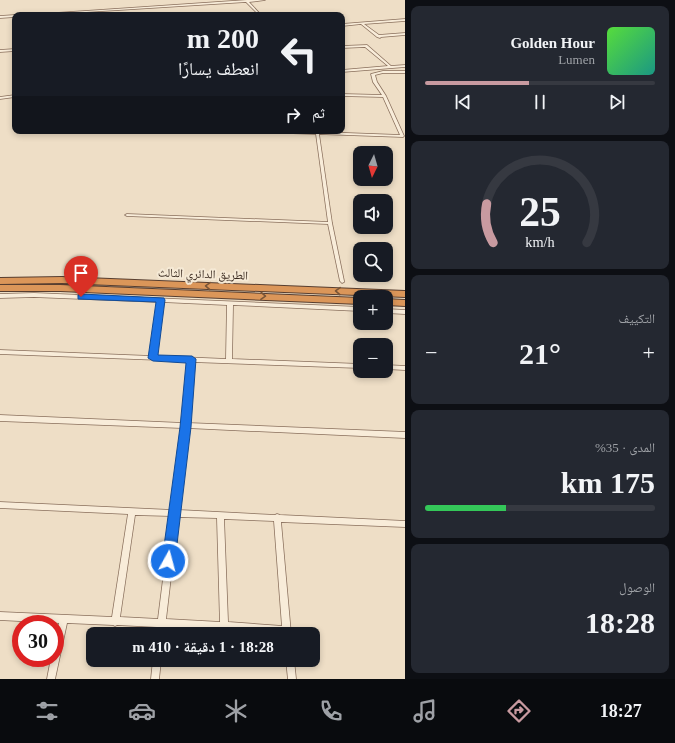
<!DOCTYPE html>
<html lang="ar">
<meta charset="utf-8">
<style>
body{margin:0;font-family:"Times New Roman","Noto Naskh Arabic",serif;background:#242831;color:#f1f3f6;direction:rtl;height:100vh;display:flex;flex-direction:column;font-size:15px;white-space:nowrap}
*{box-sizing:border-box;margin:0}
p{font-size:13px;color:#9ea1a6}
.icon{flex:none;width:22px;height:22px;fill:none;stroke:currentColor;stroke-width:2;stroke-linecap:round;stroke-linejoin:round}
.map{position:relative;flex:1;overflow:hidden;direction:ltr}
.side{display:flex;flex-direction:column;gap:6px;padding:6px;background:#0d0f14;width:270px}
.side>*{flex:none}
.guide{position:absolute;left:12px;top:12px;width:333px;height:122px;border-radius:8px;box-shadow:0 2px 6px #0003;direction:rtl;background:#171b24;color:#f1f3f6;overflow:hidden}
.needle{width:26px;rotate:185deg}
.controls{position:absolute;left:353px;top:146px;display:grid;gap:8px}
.controls a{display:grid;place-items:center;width:40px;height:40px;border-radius:8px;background:#171b24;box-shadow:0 2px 6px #0003;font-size:20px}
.speed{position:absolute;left:12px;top:615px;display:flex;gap:8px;font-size:20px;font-weight:700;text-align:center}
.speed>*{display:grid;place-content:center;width:52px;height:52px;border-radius:50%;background:#171b24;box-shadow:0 2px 6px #0003;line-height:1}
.speed .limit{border:6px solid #d22;background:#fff;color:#111}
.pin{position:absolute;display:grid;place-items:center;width:34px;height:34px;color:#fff;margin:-41px -17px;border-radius:50% 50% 50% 0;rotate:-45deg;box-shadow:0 0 4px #0007}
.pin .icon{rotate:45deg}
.me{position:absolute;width:44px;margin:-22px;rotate:7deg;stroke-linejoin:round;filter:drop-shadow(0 0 3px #0008)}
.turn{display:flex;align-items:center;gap:14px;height:84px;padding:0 20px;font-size:18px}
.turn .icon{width:52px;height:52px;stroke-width:2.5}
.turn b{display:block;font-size:28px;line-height:34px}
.then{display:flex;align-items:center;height:38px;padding:0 20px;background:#0003;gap:8px;font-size:15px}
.big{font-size:30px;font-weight:700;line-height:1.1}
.side .tile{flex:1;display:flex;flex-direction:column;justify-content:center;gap:6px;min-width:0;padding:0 14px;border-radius:8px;background:#242831}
.side .dial{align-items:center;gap:0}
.dial svg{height:104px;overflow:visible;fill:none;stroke:#363941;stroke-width:7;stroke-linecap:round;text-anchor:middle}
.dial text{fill:#f1f3f6;stroke:none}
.song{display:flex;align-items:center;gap:12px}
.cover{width:48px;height:48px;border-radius:6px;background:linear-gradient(135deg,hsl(110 70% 55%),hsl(170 70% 35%))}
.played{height:4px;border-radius:2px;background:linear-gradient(90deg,#c89aa0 45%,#363941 45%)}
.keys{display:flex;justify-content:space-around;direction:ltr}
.heat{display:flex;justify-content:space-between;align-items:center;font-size:22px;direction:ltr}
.charge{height:6px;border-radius:3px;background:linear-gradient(90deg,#34c759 35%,#363941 0)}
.trip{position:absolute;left:86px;top:627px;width:234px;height:40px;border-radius:8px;background:#171b24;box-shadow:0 2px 6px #0003;font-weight:700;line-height:40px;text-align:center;direction:rtl}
.tab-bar{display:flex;height:64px;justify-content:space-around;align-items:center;background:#090b0e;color:#9ea1a6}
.tab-bar .icon{width:28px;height:28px}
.tab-bar .selected{color:#c89aa0}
.tab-bar b{font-size:18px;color:#f1f3f6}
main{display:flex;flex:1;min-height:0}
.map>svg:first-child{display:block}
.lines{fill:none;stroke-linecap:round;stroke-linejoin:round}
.street-casing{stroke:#896f5c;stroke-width:1.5}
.highway-casing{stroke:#573e30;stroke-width:2}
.street{fill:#f8ecd9;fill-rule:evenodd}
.highway{fill:#db9659;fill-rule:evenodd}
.oneway{stroke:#7a5536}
.route{fill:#1a73e8;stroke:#114b97}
.labels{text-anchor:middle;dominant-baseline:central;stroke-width:4;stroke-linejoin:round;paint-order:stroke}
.street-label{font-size:12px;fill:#39291f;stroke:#f5e9d5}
</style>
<main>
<section class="side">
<div class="tile">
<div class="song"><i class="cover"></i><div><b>Golden Hour</b><p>Lumen</p></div></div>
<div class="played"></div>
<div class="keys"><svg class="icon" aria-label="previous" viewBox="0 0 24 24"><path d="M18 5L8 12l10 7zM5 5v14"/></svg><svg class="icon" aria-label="pause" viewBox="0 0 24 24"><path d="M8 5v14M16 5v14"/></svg><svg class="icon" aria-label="next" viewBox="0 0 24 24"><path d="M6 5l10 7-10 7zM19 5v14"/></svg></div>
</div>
<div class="tile dial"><svg viewBox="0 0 100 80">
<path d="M14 69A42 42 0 1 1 86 69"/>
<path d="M14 69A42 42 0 0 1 9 39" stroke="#c89aa0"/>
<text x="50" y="56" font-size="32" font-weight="700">25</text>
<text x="50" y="72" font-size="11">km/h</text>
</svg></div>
<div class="tile"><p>التكييف</p>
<div class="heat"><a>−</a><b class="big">21°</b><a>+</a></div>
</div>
<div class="tile"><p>المدى · 35%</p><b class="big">175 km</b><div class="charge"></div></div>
<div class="tile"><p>الوصول</p><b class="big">18:28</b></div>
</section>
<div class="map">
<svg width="405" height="679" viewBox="0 0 405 679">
<rect width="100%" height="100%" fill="#eedec6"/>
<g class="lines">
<defs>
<path id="street" d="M247,0h18l-16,2 12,13h-2l-13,-13 -207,13h-13z
M15,15v2l-15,1v-2z
M405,19v2l-41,3 15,11 26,-2v2l-24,2 -1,1 -3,-1 -16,-13 -19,2v-2z
M367,45l24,21 14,-1v2l-63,5v-2l46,-4 -23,-19 -23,1v-2z
M15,49v2l-15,1v-2z
M383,71h22v2h-22l-8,2 2,7 9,14 18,40 -1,1 -84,-3 13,89 12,58v1l-2,1 -2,-2 -12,-57 -201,-8 -2,-1 2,-1 201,8 -12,-88 -61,-2 -2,-1 62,1v-1h4v1l81,3 -17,-38 -41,-1v-2l40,1 -9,-13 -2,-8z
M15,95v2l-15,2v-2z
M34,293l326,14v4l-127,-6 -1,54 128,5v4l-166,-6 -6,61 217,9v6l-217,-10 -9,82 96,5 2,-1 3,1 125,6v6l-124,-5 10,112 -126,-7 -1,7h-8l1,-7 -40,-2 -2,1 -2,-1 -46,-2 -12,56h-8l4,-21h4v-17l4,-18 -59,-3v-8l112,5 16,-103 -128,-6v-6l171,8 11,-82 -182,-7v-6l182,8 6,-62 -188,-7v-4l150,6 8,-54 -124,-5 -34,1v-4zM163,302l64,3 -1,54 -70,-3zM135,515l36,1 -13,103 -38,-2zM178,517l39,1 3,104 -54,-3zM224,519l50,2 8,105 -54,-4z
M386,309l19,1v4l-19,-1z
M386,365l19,1v4l-19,-1z
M153,660h8l-2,19h-8z
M286,660h8l2,19h-8z"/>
<path id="highway" d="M62,277l343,14v6l-343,-14 -62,1v-6z
M0,285h60l300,13v6l-300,-13h-60z
M386,299l19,1v6l-19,-1z"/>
</defs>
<use href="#street" class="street-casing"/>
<use href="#highway" class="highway-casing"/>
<use href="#street" class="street"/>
<use href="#highway" class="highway"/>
</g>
<defs><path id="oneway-chevron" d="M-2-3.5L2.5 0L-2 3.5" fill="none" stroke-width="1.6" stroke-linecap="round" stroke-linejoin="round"/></defs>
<g class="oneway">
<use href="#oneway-chevron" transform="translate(208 286) rotate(-178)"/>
<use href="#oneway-chevron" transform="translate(338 291) rotate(-178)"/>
<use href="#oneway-chevron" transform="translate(263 296) rotate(3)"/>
</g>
<path class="route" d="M81,294l83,4 1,2 -7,55 34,1 4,3 -5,68 -16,134 -2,5 -5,1 -4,-1 -2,-5 18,-134 6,-64 -33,-2 -5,-3 8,-56 -78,-3v-4z"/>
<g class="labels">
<g class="street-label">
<text transform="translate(203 274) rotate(2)">الطريق الدائري الثالث</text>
</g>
</g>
</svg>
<div class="controls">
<a><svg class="needle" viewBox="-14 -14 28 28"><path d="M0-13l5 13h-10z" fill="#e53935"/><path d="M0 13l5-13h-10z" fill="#9ea1a6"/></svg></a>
<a><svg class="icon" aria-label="sound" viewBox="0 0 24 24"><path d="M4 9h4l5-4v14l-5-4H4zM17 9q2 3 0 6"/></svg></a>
<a><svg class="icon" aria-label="search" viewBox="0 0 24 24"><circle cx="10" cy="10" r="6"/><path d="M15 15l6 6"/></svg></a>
<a>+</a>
<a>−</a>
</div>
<div class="speed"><div class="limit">30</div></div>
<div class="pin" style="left:81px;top:297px;background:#d93025"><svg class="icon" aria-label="arrive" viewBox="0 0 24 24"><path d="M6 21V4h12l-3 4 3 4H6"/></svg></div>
<svg class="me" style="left:168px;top:561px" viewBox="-20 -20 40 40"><circle r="17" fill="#1a73e8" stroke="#fff" stroke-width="3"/><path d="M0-11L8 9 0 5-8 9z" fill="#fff"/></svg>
<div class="trip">18:28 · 1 دقيقة · 410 m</div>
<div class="guide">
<div class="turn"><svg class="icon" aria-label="left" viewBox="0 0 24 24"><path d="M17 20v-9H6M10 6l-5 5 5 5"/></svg><div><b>200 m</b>انعطف يسارًا</div></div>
<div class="then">ثم<svg class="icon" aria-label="right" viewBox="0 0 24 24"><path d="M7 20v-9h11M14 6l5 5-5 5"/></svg></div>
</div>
</div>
</main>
<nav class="tab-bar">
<b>18:27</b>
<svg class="icon selected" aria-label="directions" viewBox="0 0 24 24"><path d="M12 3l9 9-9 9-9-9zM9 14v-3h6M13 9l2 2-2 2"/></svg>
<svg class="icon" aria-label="music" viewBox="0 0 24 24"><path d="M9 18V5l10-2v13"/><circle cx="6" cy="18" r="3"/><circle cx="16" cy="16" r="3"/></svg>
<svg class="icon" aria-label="phone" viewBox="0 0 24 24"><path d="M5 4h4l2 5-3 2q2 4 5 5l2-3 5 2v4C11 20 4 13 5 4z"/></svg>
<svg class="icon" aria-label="climate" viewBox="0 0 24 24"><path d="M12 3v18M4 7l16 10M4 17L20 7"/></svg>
<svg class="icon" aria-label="car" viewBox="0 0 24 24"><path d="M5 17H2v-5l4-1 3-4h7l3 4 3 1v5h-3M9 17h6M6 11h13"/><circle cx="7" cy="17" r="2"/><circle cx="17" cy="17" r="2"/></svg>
<svg class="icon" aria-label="filters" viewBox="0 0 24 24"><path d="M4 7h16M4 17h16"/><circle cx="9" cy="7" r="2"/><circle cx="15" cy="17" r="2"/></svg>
</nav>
